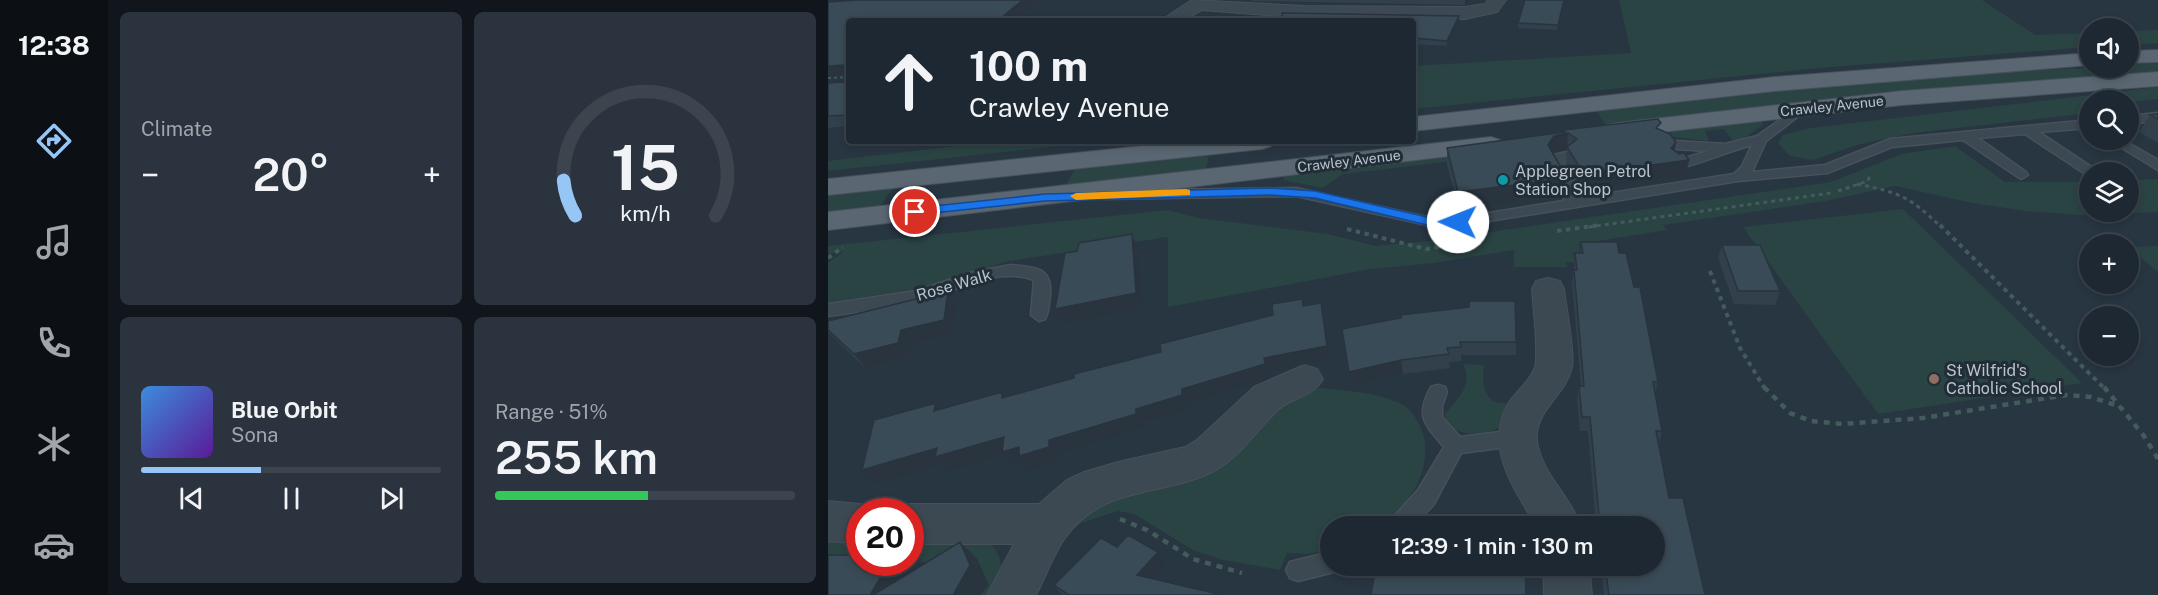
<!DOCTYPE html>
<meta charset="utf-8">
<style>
body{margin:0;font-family:"Public Sans",sans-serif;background:#2b343e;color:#f1f3f6;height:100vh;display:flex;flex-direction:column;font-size:22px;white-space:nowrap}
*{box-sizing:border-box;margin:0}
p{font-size:20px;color:#a1a6ac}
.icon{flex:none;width:33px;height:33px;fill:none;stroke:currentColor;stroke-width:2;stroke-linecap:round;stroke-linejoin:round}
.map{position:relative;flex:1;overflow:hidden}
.drawer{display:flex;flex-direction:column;gap:12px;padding:12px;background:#10161c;width:720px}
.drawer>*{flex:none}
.banner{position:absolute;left:18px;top:18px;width:570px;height:126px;border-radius:6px;box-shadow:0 3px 9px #0003,0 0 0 2px #3c444d;background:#1e2832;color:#f1f3f6;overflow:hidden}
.buttons{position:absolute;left:1251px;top:18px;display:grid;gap:12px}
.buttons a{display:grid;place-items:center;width:60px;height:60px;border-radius:50%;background:#1e2832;box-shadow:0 3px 9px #0003,0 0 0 2px #3c444d;font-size:30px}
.speed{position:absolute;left:18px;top:498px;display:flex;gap:12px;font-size:30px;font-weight:700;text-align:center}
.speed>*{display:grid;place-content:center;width:78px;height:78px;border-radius:50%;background:#1e2832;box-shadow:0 3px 9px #0003,0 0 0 2px #3c444d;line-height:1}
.speed .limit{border:9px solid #d22;background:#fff;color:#111}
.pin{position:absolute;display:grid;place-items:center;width:51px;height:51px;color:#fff;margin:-26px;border:3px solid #fff;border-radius:50%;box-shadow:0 2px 6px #0007}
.me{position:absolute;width:66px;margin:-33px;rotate:271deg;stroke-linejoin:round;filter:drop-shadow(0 0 4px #0008)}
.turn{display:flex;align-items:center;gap:21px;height:126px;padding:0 24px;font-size:27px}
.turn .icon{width:78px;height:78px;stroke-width:2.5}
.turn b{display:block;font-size:42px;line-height:51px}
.big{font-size:45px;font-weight:600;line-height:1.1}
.drawer .tile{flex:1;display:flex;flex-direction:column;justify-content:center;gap:9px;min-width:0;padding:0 21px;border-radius:9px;background:#2b343e}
.drawer .dial{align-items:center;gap:0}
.dial svg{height:156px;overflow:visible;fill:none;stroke:#3c444d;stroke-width:7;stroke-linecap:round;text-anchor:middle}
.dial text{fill:#f1f3f6;stroke:none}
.song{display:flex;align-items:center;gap:18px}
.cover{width:72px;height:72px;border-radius:9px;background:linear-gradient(135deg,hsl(210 70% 55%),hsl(270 70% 35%))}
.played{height:6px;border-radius:3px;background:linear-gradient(90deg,#95c6f5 40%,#3c444d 40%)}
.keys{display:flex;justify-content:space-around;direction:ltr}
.heat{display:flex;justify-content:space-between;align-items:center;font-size:33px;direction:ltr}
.charge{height:9px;border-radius:4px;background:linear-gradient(90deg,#34c759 51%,#3c444d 0)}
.drawer .tiles{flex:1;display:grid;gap:12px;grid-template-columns:repeat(2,1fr)}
.trip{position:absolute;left:492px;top:516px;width:345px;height:60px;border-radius:30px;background:#1e2832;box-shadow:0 3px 9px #0003,0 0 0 2px #3c444d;font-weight:600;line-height:60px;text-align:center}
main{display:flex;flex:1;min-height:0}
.tab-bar{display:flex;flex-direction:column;width:108px;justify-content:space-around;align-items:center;background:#0c1014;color:#a1a6ac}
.tab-bar .icon{width:42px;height:42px}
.tab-bar .active{color:#95c6f5}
.tab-bar b{font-size:27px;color:#f1f3f6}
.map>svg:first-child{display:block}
.green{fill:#2a4343}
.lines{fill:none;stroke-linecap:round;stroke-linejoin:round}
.lane-casing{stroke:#46515b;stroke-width:3}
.street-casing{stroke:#46515b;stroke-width:2}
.primary-casing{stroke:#46515b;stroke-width:2}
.path-far3{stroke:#435b5a;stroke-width:2;stroke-dasharray:3 3;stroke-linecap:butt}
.path-far2{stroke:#435b5a;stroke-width:3;stroke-dasharray:4 4;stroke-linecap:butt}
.path-far1{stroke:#435b5a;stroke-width:4;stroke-dasharray:4.5 4.5;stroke-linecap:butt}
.path{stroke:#435b5a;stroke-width:4.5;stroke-dasharray:6 6;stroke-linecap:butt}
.lane{fill:#3c4852;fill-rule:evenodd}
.street{fill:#3c4852;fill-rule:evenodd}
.primary{fill:#5a6772;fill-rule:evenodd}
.wall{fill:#32404c}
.shaded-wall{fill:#29343e}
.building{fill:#3a4b58;stroke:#29343e;stroke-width:1.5}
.route{fill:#1a73e8;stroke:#114b97;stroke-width:1.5}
.slow{fill:#f59e0b}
.culture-dot{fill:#0f9aa8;stroke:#212d37;stroke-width:2}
.education-dot{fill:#8d6e63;stroke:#212d37;stroke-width:2}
.labels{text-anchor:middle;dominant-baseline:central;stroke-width:6;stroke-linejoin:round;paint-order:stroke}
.far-street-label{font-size:14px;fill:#b9c3cc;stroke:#212d37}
.poi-label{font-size:16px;fill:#b9c3cc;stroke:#212d37;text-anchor:start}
.street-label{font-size:16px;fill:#b9c3cc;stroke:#212d37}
</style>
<main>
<nav class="tab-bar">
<b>12:38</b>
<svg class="icon active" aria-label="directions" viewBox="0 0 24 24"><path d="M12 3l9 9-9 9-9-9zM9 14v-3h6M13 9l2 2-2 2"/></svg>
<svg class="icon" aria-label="music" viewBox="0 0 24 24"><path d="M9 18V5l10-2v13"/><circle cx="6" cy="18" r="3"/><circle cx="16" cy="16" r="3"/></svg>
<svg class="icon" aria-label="phone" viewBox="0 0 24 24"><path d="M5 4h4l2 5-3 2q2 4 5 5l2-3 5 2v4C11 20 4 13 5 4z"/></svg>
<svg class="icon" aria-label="climate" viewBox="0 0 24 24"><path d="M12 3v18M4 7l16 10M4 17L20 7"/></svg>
<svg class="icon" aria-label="car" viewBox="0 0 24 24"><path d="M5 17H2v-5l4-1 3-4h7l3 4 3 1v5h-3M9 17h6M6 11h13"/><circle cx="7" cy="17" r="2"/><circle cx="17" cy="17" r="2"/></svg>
</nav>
<section class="drawer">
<div class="tiles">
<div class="tile"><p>Climate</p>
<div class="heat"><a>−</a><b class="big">20°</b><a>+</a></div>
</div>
<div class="tile dial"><svg viewBox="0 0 100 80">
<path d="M14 69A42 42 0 1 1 86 69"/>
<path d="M14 69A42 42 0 0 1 8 51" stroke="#95c6f5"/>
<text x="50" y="56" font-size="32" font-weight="700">15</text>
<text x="50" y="72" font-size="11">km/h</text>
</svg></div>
<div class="tile">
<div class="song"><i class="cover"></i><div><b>Blue Orbit</b><p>Sona</p></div></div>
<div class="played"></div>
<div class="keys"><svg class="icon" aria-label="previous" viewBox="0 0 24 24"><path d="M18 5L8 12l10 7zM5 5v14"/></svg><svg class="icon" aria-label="pause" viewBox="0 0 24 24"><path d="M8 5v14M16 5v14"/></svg><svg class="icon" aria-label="next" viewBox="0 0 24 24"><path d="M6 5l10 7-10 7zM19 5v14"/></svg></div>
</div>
<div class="tile"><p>Range · 51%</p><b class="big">255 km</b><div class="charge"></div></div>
</div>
</section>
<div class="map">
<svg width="1330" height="595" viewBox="0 0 1330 595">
<rect width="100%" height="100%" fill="#283642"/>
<path class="green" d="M791,0h363l53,35 54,-2v14l-270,21 -406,41v-43l218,-13z
M1330,30v13l-29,2v-14z
M1330,63v11l-296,22 -256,30 -9,-15c176,-18 357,-43 531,-43l1,-4z
M1330,87v12l-29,3 -39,-2 -1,13 -175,20 -57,12 -44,15 -23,-4 -12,-13 5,-8 28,-7z
M932,121l4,3 -22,16 -8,2 -10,-13 -19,2 4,9 -2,1 -41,-5 -323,38 -20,14 -40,-8 2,-5z
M171,141h107l-278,30v-10z
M1127,146l50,36h84l1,30h38l1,-32 29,-1v33l-78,3 -55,-4 -53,-8 -77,-17 -69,15 -163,24 4,5 -88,14v8l-6,1 2,9h-9l1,5h-53v-17l-80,13 -63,6 -203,38v-70l-159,24 -89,28 -92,13v-39l15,-11 -15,2v-8l340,-36 31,8 129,16 48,12 52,-5 403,-59 71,-28z
M381,155l-3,15 -141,16 10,-17z
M65,188l-14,19 -51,6v-18z
M1075,209l179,174 -204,31 -135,-187z
M1330,246v26l-29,-24v-1z
M635,364l21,1c-3,22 1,43 28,37l-7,23c-18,10 -42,13 -59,-1l-1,-10c12,-15 29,-29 18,-50z
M494,388c26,3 57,4 81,17 8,4 13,13 17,21 17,35 -9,85 -44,100 -11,5 -33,0 -46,0v23l-22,5 -21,-1 -7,17 -57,-10 -30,-10 -59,-36 -16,-3 -52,17 11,-15 225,-124z
M0,542h31l1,20 -32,16z
M83,542h67l13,2c15,19 11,30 5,51h-16l9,-9 -12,-27 -7,4 -50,-1 1,-3h-10z"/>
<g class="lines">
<defs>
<path id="lane" d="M973,105l4,2v4l-39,30 -14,31 73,-7 65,-26 200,-19v8l-51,4 60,40 -12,3 -62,-41 -47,4 48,34 2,3 -7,4 -58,-39 -71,7 -65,26 -89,8 -280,45 -31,-1 -131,-29 -193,3 -7,-4 7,-4 193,-3 131,29 31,1 105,-17 4,-8 -18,-30 4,-8 14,-3 6,4 -10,7 18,30 -2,5 155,-24 8,-8 10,-21c-26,7 -49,18 -75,24l-7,-4 2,-3 36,-11 -47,-3 -6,-4 6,-4 64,4 32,-8z
M1330,113v8l-30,3v-8z
M1281,140h14l35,20v10z
M183,265c23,2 42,2 39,30 -1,8 -1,17 -5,24l-6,2 -8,-6 3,-35c-40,-15 -81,14 -119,23 -29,6 -58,9 -87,13v-12l88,-13 57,-19z
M610,385l7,2 2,5 -5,14v11l18,20 55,-7 7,2 3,6 -3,6 -7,2 -54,7 -27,51 -20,22h-25l3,-7 26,-29 26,-43c-20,-24 -29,-30 -13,-60z
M502,552v14h11l-3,5 -40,10 -8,-3 -4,-8 4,-8z"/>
<path id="street" d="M364,0l113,6 160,1 20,-3 3,-4h18l-9,12 -32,7 -160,-1 -103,-8 -19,11h-23z
M720,278l12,3 4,8c2,19 11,61 8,78 -6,29 -38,43 -35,74 4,32 34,56 44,85h-45c-22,-38 -52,-78 -28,-122 7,-12 23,-23 27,-37 4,-15 -2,-60 -3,-78l4,-8z
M476,365l13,4 6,10c-10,18 -30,18 -44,30 -22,20 -40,50 -67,63 -51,25 -110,13 -147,66 -12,17 -19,38 -29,57h-49l27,-51h-104v-32h-16l16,-8h129l28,-24 17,-8 34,-10 67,-15 13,-8 56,-52z
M0,501l32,3 16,6 -16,2v32l-32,-3z
M715,566h46l3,29h-48z"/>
<path id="primary" d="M1330,50v12l-30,1v-12z
M1262,53v12l-315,26 -362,40v-14l362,-40z
M1330,72v14l-256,19 -285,32 -9,-2 -3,-5 3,-5 9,-2 285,-32z
M663,137l9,3 4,5 -4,5 -672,80v-18z
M362,141h85l-4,5 -9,3 -434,46v-16z"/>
</defs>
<use href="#lane" class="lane-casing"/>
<use href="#street" class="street-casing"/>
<use href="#primary" class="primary-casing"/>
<path class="path-far3" d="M0,78l21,-1"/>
<path class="path-far2" d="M1029,184c43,9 52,12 84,43
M1010,191l30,-10 2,-6
M761,227l242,-34"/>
<path class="path-far1" d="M1112,225l165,164
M519,229l79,20 22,-3
M729,231l43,-6
M0,258l15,-11
M882,271l30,77 25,41"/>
<path class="path" d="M936,387l26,26 21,8 31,3 81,-6 143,-23 25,2 30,10
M1276,387l40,49 14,23
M292,519l27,11 46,29 49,14"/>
<use href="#lane" class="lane"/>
<use href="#street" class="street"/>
<use href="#primary" class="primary"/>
</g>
<path class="wall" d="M31,0h179l-25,21h-164v105l-21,2v-45l16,-1v-6l-16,1v-75z
M423,0h219l-2,4 -3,1 -214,-4z
M737,0l-8,30 -39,-2v-5z
M631,16v5l-12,25 -34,-2v-23z
M1330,114v29l-19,-11 11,-17z
M736,130h96l16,12 -1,9 11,26 -104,14 -16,-27 1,-14 -14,3 11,40 -2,1v2l-103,14 -12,-45v-17l117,-16z
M753,242l38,11 15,34 24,95 -3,12 7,37 -3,13 10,54 36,97h-101l-3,-29h53v-40h-58l-8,-95h-8l-3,-31 2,-14h2l-9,-103 2,-13 1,-17h5z
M894,245l58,46 -5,14 -41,-1 -16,-46z
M120,291l9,14 -4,29 -41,10 -3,13 -44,11 -32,-31 -5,13v-29z
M514,329l174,13v13h-55v6l-12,1 1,6 -47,6 -51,11z
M289,547l41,5 8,13 -13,14 69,16h-160l-8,-10z"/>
<path class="shaded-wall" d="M195,0h15l-25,21h-16z
M637,0h5l-2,4 -3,1z
M736,0h1l-8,30 1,-5z
M631,16v5l-12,25v-5z
M16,65l5,10 -21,2v-11z
M740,133l-1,17 -14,3 -5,-8 6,-9z
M848,142l-3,17 16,1 -3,17 -104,14 2,-17 87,-26z
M738,176l-2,17 -2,1v2l-103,14 -1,-18z
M304,234l5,14 5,59 -79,16 -8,-14z
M120,291l9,14 -4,29 -41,10 -3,13 -44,11 -11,-14z
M493,303l9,56 -62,13 2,6 -82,25 1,6 -46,13v5l-85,26v7l-29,10 -5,-8 -11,4 -9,-12 -57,17 -5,-7 -67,19 -13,-13 75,-22 67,-11 45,3 87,-31 46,-20 82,-31z
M0,332l5,5 -5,13z
M573,360l2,14 -51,11 -3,-13z
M108,403l11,14 -13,-6z
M132,542l17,17 10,23 -7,13h-27z
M330,552l8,13 -20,23 -9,-13z
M62,562h12l11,11 -13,22h-30z"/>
<path class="building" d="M31,0h164l-26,21h-148v94l-21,1v-33l16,-1v-17l-16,1v-64z
M697,0h39l-6,25 -40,-2z
M454,13l177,3 -12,25 -34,-3v-17h-130z
M1330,114v5l-8,-4z
M830,119l3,4 -5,5 14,6 6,8 -5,6 8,6 5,-1 5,7 -105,14 -17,-27 10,-8 -9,-6 -14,3 -6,9 18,31h-4l1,3 -105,13 -11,-44 118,-16 -1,-2z
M304,234l4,59 -81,16 10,-56 12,-2 2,-8z
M753,242h36l2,11h7l8,34h6l18,95h-5l9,49h-6l13,67h14l22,97h-96l-4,-29h49v-40h-54l-10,-109h-8l-3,-31h5l-10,-116h3l-2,-17h8z
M894,245h38l20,46h-42z
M120,291l-4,29 -43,10 -3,13 -44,11 -26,-24v-9z
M474,299l1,7 18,-3 6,43 -63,12 1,6 -83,25v6l-46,14v5l-87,26v7l-30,9v-9l-17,5 2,-15 -69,20 2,-9 -75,22 12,-50 62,-17 -2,8 68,-19v6l72,-20v-4l87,-22 -1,-8 113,-29 -1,-11z
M641,301h46l1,41h-56l1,5 -14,1 2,6 -48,6 -52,12 -7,-43 59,-11v-3l68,-8z
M300,535l30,17 -21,23 85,20h-153l-15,-10 47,-47 16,9z
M132,542l10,23 -17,30h-80z
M0,555h32v7h30l-20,33h-42z
M548,566h149l1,29h-155z"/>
<path class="route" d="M442,188l45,3 112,26 31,1 6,4 -6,3h-31l-112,-27 -45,-3 -225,6 -130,14 -6,-3 6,-4 130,-14z"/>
<path class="slow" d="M358,189l4,1v5l-114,5 -6,-4 6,-3z"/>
<circle class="culture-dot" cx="675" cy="180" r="6"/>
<circle class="education-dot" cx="1106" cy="379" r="6"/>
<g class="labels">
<g class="far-street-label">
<text transform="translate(1004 106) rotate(-6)">Crawley Avenue</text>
<text transform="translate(521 161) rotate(-7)">Crawley Avenue</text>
</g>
<g class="poi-label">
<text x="687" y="171">Applegreen Petrol<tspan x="687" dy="18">Station Shop</tspan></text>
<text x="1118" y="370">St Wilfrid's<tspan x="1118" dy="18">Catholic School</tspan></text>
</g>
<g class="street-label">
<text transform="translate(126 285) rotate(-16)">Rose Walk</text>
</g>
</g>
</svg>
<div class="buttons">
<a><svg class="icon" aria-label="sound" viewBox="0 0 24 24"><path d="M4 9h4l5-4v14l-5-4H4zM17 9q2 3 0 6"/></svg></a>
<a><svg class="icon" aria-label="search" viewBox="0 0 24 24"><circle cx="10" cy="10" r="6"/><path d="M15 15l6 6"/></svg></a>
<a><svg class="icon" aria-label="layers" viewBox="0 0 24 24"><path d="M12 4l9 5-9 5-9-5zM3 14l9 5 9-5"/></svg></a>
<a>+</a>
<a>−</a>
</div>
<div class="speed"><div class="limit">20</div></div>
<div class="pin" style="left:87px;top:212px;background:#d93025"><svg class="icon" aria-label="arrive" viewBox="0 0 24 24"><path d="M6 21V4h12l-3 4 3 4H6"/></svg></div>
<svg class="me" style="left:630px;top:222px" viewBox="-20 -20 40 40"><circle r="19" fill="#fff"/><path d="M0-13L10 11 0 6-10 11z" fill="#1a73e8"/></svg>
<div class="trip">12:39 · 1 min · 130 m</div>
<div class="banner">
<div class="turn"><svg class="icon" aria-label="ahead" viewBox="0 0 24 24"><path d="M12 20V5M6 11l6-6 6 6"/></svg><div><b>100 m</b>Crawley Avenue</div></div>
</div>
</div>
</main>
